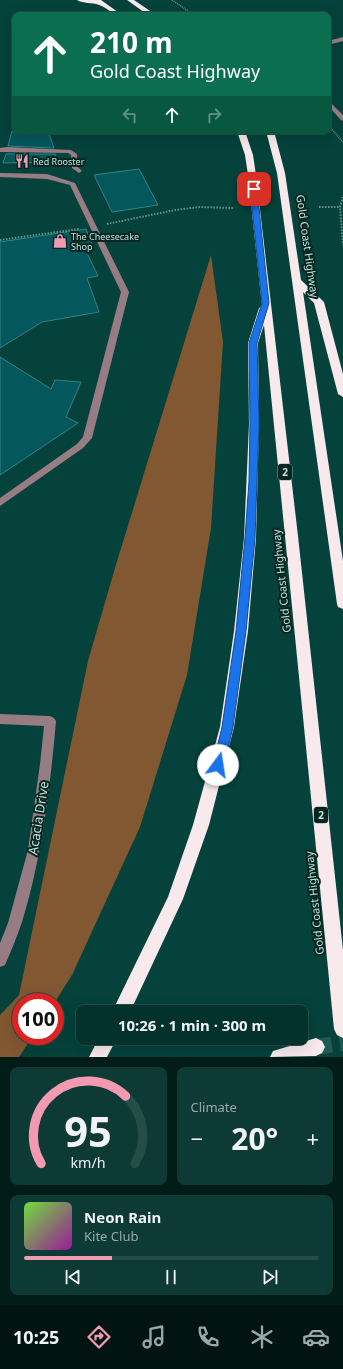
<!DOCTYPE html>
<meta charset="utf-8">
<style>
body{margin:0;font-family:"Noto Sans",sans-serif;background:#0d3a34;color:#f1f3f6;height:100vh;display:flex;flex-direction:column;font-size:15px;white-space:nowrap}
*{box-sizing:border-box;margin:0}
p{font-size:13px;color:#97aaa9}
.icon{flex:none;width:22px;height:22px;fill:none;stroke:currentColor;stroke-width:2;stroke-linecap:round;stroke-linejoin:round}
.map{position:relative;height:1057px;overflow:hidden}
.side{display:flex;flex-direction:column;gap:10px;padding:10px;background:#021c18;flex:1}
.side>*{flex:none}
.banner{position:absolute;left:12px;top:12px;width:319px;height:122px;border-radius:8px;box-shadow:0 4px 16px #0002,0 0 0 1px #244d48;background:#0b6e4f;color:#fff;overflow:hidden}
.speed{position:absolute;left:12px;top:993px;display:flex;gap:8px;font-size:20px;font-weight:700;text-align:center}
.speed>*{display:grid;place-content:center;width:52px;height:52px;border-radius:50%;background:#03322c;box-shadow:0 4px 16px #0002,0 0 0 1px #244d48;line-height:1}
.speed .limit{border:6px solid #d22;background:#fff;color:#111}
.pin{position:absolute;display:grid;place-items:center;width:34px;height:34px;color:#fff;margin:-17px;border-radius:8px;box-shadow:0 2px 6px #0006}
.me{position:absolute;width:44px;margin:-22px;rotate:14deg;stroke-linejoin:round;filter:drop-shadow(0 0 3px #0008)}
.turn{display:flex;align-items:center;gap:14px;height:84px;padding:0 12px;font-size:18px}
.turn .icon{width:52px;height:52px;stroke-width:2.5}
.turn b{display:block;font-size:28px;line-height:34px}
.lanes{display:flex;align-items:center;height:38px;padding:0 12px;background:#0003;justify-content:center;gap:20px;direction:ltr}
.lanes .off{opacity:.35}
.big{font-size:30px;font-weight:700;line-height:1.1}
.side .tile{flex:1;display:flex;flex-direction:column;justify-content:center;gap:6px;min-width:0;padding:0 14px;border-radius:8px;background:#0d3a34}
.side .dial{align-items:center;gap:0}
.dial svg{height:104px;overflow:visible;fill:none;stroke:#244d48;stroke-width:7;stroke-linecap:round;text-anchor:middle}
.dial text{fill:#f1f3f6;stroke:none}
.song{display:flex;align-items:center;gap:12px}
.cover{width:48px;height:48px;border-radius:6px;background:linear-gradient(135deg,hsl(100 70% 55%),hsl(300 70% 35%))}
.played{height:4px;border-radius:2px;background:linear-gradient(90deg,#f19ab2 30%,#244d48 30%)}
.keys{display:flex;justify-content:space-around;direction:ltr}
.heat{display:flex;justify-content:space-between;align-items:center;font-size:22px;direction:ltr}
.side .tiles{flex:1;display:grid;gap:10px;grid-template-columns:1fr 1fr}
.tile:last-child{grid-column:span 2}
.trip{position:absolute;left:76px;top:1005px;width:232px;height:40px;border-radius:8px;background:#03322c;box-shadow:0 4px 16px #0002,0 0 0 1px #244d48;font-weight:700;line-height:40px;text-align:center}
.menu{display:flex;height:64px;justify-content:space-around;align-items:center;background:#011412;color:#97aaa9}
.menu .icon{width:28px;height:28px}
.menu .selected{color:#f19ab2}
.menu b{font-size:18px;color:#f1f3f6}
.map>svg:first-child{display:block}
.green{fill:#815832}
.building{fill:#03575d;stroke:#358186}
.lines{fill:none;stroke-linecap:round;stroke-linejoin:round}
.highway-tunnel{stroke:#205a53;stroke-width:16;stroke-dasharray:16 8;stroke-linecap:butt}
.path-far1{stroke:#65958e;stroke-width:1.5;stroke-dasharray:1 1;stroke-linecap:butt}
.path{stroke:#65958e;stroke-width:2;stroke-dasharray:1.5 1.5;stroke-linecap:butt}
.minor{fill:#977d83;fill-rule:evenodd}
.highway{fill:#f7e9ec;fill-rule:evenodd}
.route{fill:#1a73e8;stroke:#114b97}
.labels{text-anchor:middle;dominant-baseline:central;stroke-width:4;stroke-linejoin:round;paint-order:stroke}
.far-poi-label{font-size:9px;fill:#c0e2db;stroke:#072621;text-anchor:start}
.shield{fill:#072621;stroke:#88aaa3;stroke-width:1}
.shield-label{font-size:10px;font-weight:bold;fill:#c0e2db}
.street-label{font-size:11px;fill:#c0e2db;stroke:#072621}
.near-street-label{font-size:13px;fill:#c0e2db;stroke:#072621}
</style>
<div class="map">
<svg width="343" height="1057" viewBox="0 0 343 1057">
<rect width="100%" height="100%" fill="#04423b"/>
<path class="green" d="M211,255l12,87 -12,186 -24,147 -47,152 -68,148 -17,27h-34v34h12l-14,21h-19v-42l19,-20 69,-334 27,-93z"/>
<path class="building" d="M12,131h36l6,17 -46,-2z
M6,154h50l-2,8 -51,1z
M139,169l19,36 -46,7 -18,-37z
M86,229l7,18 -8,2 13,27 -11,2 12,34 -57,10 -42,26v-106z
M0,357l51,32 4,-9 26,2 -15,35 12,6 -78,52z"/>
<g class="lines">
<path class="highway-tunnel" d="M316,1047l27,-4"/>
<path class="path-far1" d="M172,0l22,15
M328,125l15,17"/>
<path class="path" d="M343,197l-3,10 3,38
M319,207h21
M107,224l68,-14 25,-3 33,1
M0,240l79,-11"/>
<path class="minor" d="M343,37v4l-15,4v-4z
M328,100l15,15v6l-2,-1 -13,-14z
M7,147l64,3 6,4v12l5,5 -3,2 -7,-5 -1,-13 -3,-2 -68,-1v-4z
M0,173l47,1 28,9 54,109 -37,146 -9,10 -83,58v-8l77,-54 6,-7 38,-145 -51,-107 -23,-6 -47,-2z
M0,714l50,2 4,2 2,3c-6,68 -14,136 -34,201 -5,15 -11,29 -17,43l-5,2v-24l8,-20 20,-73 12,-86 4,-38 -44,-2z"/>
<path class="highway" d="M77,0h24l21,15c-10,0 -14,-7 -23,-10 -7,-3 -16,-1 -22,-5z
M127,0h7l22,15h-8z
M237,131h8l8,24 3,20 42,361 45,414v88l-6,-3 -3,-6 -70,-704 -6,18 1,81 -3,114 -8,93 -14,96 -25,98 -26,74 -53,113h-18l56,-115 25,-72 27,-98 14,-96 10,-93 5,-114 -1,-81 11,-35 3,-2 -14,-131 -3,-20z
M266,131h8l11,42 16,107 23,22 19,72v23l-5,-3 -24,-91 -11,-11 40,269v48l-5,-2 -1,-3 -60,-431z
M99,1038h18l-10,19h-18z
M316,1038l6,3 3,6 -3,6 -6,3 -46,1 3,-6z"/>
</g>
<path class="route" d="M254,187l3,2 12,114 -12,40 2,81 -4,114 -9,93 -13,96 -9,38 -2,3 -4,2 -4,-2 -1,-3 9,-38 14,-96 9,-93 4,-57 1,-57 -1,-81 13,-40 -12,-114z"/>
<defs>
<symbol id="restaurant-bare" viewBox="-9 -9 18 18"><path d="M-5-6h1v4h1v-4h1v4h1v-4h1v5L-1.5 .5V6h-2V.5L-5-1ZM5-6V6H3V1.5H1.5Q1.5-4 5-6Z" fill="#f19ab2" stroke="#072621" stroke-width="2.5" paint-order="stroke"/></symbol>
<symbol id="shop-bare" viewBox="-9 -9 18 18"><path d="M-5-2.5h2.3a2.7 3.5 0 0 1 5.4 0H5L5.5 6h-11ZM-1.5-2.5h3a1.5 2.3 0 0 0-3 0Z" fill="#f19ab2" stroke="#072621" stroke-width="2.5" paint-order="stroke"/></symbol>
</defs>
<g fill-rule="evenodd">
<use href="#restaurant-bare" x="12" y="151" width="20" height="20"/>
<use href="#shop-bare" x="50" y="231" width="20" height="20"/>
</g>
<g class="labels">
<g class="far-poi-label">
<text x="33" y="161">Red Rooster</text>
<text x="71" y="236">The Cheesecake<tspan x="71" dy="10">Shop</tspan></text>
</g>
<g class="shield">
<rect x="278" y="464" width="14" height="16" rx="3"/>
<rect x="314" y="807" width="14" height="16" rx="3"/>
</g>
<g class="shield-label">
<text x="285" y="472">2</text>
<text x="321" y="815">2</text>
</g>
<g class="street-label">
<text transform="translate(308 246) rotate(82)">Gold Coast Highway</text>
<text transform="translate(281 581) rotate(-96)">Gold Coast Highway</text>
<text transform="translate(314 903) rotate(-96)">Gold Coast Highway</text>
</g>
<g class="near-street-label">
<text transform="translate(38 818) rotate(-81)">Acacia Drive</text>
</g>
</g>
</svg>
<div class="speed"><div class="limit">100</div></div>
<div class="pin" style="left:254px;top:189px;background:#d93025"><svg class="icon" aria-label="arrive" viewBox="0 0 24 24"><path d="M6 21V4h12l-3 4 3 4H6"/></svg></div>
<svg class="me" style="left:218px;top:765px" viewBox="-20 -20 40 40"><circle r="19" fill="#fff"/><path d="M0-13L10 11 0 6-10 11z" fill="#1a73e8"/></svg>
<div class="trip">10:26 · 1 min · 300 m</div>
<div class="banner">
<div class="turn"><svg class="icon" aria-label="ahead" viewBox="0 0 24 24"><path d="M12 20V5M6 11l6-6 6 6"/></svg><div><b>210 m</b>Gold Coast Highway</div></div>
<div class="lanes"><svg class="icon off" aria-label="left" viewBox="0 0 24 24"><path d="M17 20v-9H6M10 6l-5 5 5 5"/></svg><svg class="icon" aria-label="ahead" viewBox="0 0 24 24"><path d="M12 20V5M6 11l6-6 6 6"/></svg><svg class="icon off" aria-label="right" viewBox="0 0 24 24"><path d="M7 20v-9h11M14 6l5 5-5 5"/></svg></div>
</div>
</div>
<section class="side">
<div class="tiles">
<div class="tile dial"><svg viewBox="0 0 100 80">
<path d="M14 69A42 42 0 1 1 86 69"/>
<path d="M14 69A42 42 0 0 1 79 17" stroke="#f19ab2"/>
<text x="50" y="56" font-size="32" font-weight="700">95</text>
<text x="50" y="72" font-size="11">km/h</text>
</svg></div>
<div class="tile"><p>Climate</p>
<div class="heat"><a>−</a><b class="big">20°</b><a>+</a></div>
</div>
<div class="tile">
<div class="song"><i class="cover"></i><div><b>Neon Rain</b><p>Kite Club</p></div></div>
<div class="played"></div>
<div class="keys"><svg class="icon" aria-label="previous" viewBox="0 0 24 24"><path d="M18 5L8 12l10 7zM5 5v14"/></svg><svg class="icon" aria-label="pause" viewBox="0 0 24 24"><path d="M8 5v14M16 5v14"/></svg><svg class="icon" aria-label="next" viewBox="0 0 24 24"><path d="M6 5l10 7-10 7zM19 5v14"/></svg></div>
</div>
</div>
</section>
<nav class="menu">
<b>10:25</b>
<svg class="icon selected" aria-label="directions" viewBox="0 0 24 24"><path d="M12 3l9 9-9 9-9-9zM9 14v-3h6M13 9l2 2-2 2"/></svg>
<svg class="icon" aria-label="music" viewBox="0 0 24 24"><path d="M9 18V5l10-2v13"/><circle cx="6" cy="18" r="3"/><circle cx="16" cy="16" r="3"/></svg>
<svg class="icon" aria-label="phone" viewBox="0 0 24 24"><path d="M5 4h4l2 5-3 2q2 4 5 5l2-3 5 2v4C11 20 4 13 5 4z"/></svg>
<svg class="icon" aria-label="climate" viewBox="0 0 24 24"><path d="M12 3v18M4 7l16 10M4 17L20 7"/></svg>
<svg class="icon" aria-label="car" viewBox="0 0 24 24"><path d="M5 17H2v-5l4-1 3-4h7l3 4 3 1v5h-3M9 17h6M6 11h13"/><circle cx="7" cy="17" r="2"/><circle cx="17" cy="17" r="2"/></svg>
</nav>
